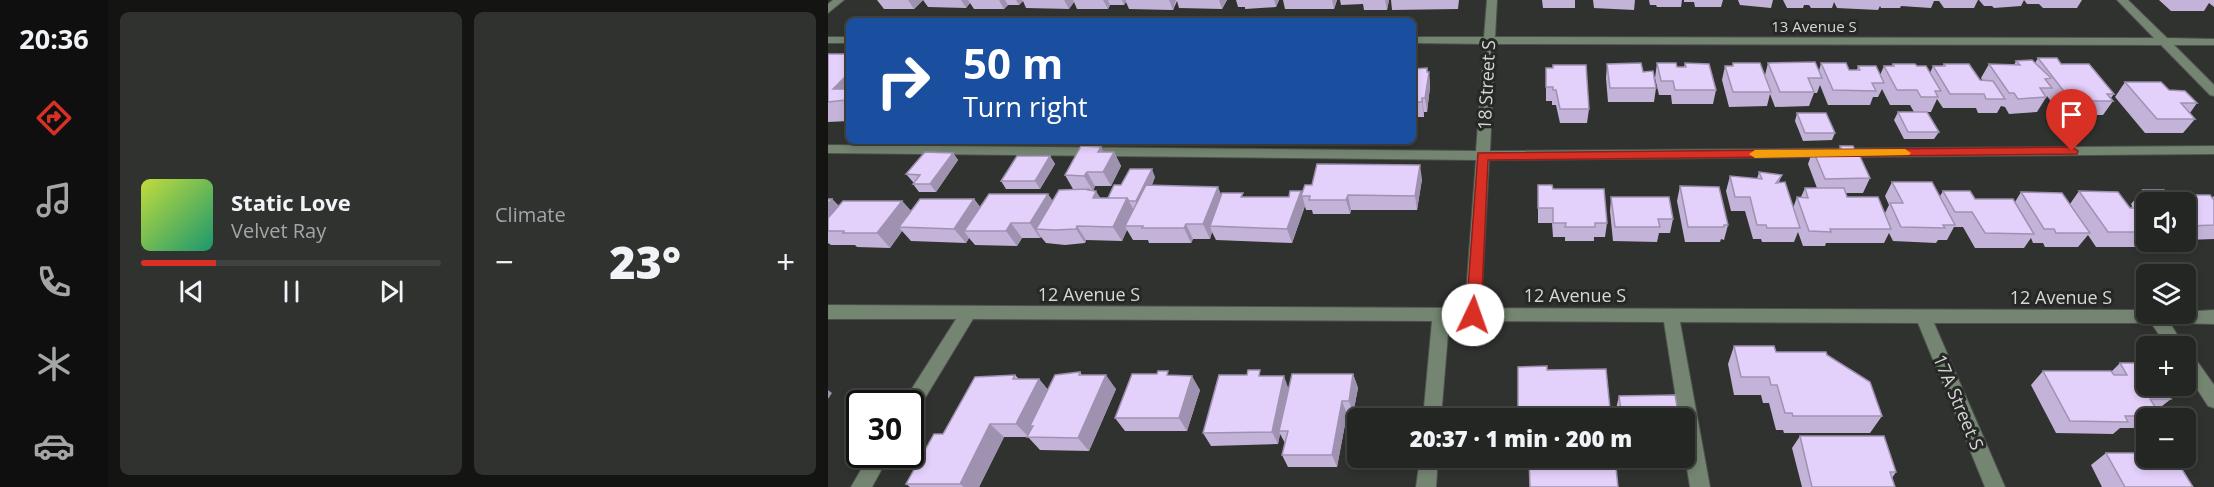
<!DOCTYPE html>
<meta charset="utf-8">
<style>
body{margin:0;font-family:"Open Sans",sans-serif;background:#303230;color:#f1f3f6;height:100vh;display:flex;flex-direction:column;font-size:22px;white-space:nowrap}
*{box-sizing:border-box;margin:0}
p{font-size:20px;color:#a3a5a6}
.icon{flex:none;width:33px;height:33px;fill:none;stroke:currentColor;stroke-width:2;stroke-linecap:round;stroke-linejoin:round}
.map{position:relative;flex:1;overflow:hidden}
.panel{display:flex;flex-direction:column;gap:12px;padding:12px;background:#141513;width:720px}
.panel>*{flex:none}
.banner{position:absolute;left:18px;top:18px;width:570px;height:126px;border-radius:9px;box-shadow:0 3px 9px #0003,0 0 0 2px #414341;background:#1a4fa0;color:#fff;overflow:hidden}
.tools{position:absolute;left:1308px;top:192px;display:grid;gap:12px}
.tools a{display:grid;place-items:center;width:60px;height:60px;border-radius:9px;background:#242623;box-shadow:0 3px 9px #0003,0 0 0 2px #414341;font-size:30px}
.speed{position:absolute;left:18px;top:390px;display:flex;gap:12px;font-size:30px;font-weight:700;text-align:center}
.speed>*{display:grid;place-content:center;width:78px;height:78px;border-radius:50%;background:#242623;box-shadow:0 3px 9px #0003,0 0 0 2px #414341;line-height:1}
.speed .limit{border:3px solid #111;border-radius:9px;background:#fff;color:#111}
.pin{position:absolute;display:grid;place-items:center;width:51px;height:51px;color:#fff;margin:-62px -26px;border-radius:50% 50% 50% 0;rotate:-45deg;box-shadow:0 0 6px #0007}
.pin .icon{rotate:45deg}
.me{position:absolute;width:66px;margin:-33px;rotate:3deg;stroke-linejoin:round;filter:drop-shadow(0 0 4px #0008)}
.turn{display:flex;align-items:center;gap:21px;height:126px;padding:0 18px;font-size:27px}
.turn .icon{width:78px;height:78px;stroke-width:2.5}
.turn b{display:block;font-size:42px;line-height:51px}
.big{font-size:45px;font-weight:800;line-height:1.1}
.panel .tile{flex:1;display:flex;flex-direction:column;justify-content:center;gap:9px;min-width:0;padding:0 21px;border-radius:9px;background:#303230}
.song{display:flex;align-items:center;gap:18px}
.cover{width:72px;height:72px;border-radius:9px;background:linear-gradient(135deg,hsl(70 70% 55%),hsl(160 70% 35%))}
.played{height:6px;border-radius:3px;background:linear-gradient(90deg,#d93025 25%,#414341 25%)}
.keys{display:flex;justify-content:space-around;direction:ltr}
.heat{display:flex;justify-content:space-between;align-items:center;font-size:33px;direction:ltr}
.panel .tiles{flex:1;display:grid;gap:12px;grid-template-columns:repeat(2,1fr)}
.trip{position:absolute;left:519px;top:408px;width:348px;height:60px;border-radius:9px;background:#242623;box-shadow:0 3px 9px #0003,0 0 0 2px #414341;font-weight:800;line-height:60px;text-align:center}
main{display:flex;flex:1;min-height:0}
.dock{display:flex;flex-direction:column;width:108px;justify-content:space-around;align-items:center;background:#0e0f0e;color:#a3a5a6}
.dock .icon{width:42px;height:42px}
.dock .on{color:#d93025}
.dock b{font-size:27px;color:#f1f3f6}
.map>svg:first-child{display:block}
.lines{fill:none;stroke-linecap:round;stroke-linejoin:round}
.minor-casing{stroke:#4e504d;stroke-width:2}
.minor{fill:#748571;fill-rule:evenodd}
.wall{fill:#c3b3d8}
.shaded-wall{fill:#9f92b0}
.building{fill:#e3d0fb;stroke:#9f92b0;stroke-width:1.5}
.route{fill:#d93025;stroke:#8d1f18;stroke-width:1.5}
.slow{fill:#f59e0b}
.labels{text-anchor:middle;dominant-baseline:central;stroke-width:6;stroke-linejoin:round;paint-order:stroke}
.far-street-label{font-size:15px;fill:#d6d7d6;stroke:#262825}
.street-label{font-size:18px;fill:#d6d7d6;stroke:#262825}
</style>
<main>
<nav class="dock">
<b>20:36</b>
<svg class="icon on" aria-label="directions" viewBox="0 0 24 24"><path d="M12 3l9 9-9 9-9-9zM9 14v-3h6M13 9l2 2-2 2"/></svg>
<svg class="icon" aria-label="music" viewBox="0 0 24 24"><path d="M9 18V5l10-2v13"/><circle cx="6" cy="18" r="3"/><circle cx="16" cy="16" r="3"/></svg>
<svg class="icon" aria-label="phone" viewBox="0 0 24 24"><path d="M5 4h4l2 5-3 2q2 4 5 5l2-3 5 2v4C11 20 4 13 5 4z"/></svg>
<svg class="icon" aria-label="climate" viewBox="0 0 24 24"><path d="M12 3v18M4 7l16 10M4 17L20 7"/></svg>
<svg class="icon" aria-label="car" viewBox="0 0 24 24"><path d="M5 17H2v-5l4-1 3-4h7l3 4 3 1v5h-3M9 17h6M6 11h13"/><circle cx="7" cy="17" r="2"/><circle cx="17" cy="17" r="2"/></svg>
</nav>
<section class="panel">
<div class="tiles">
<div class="tile">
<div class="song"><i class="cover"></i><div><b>Static Love</b><p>Velvet Ray</p></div></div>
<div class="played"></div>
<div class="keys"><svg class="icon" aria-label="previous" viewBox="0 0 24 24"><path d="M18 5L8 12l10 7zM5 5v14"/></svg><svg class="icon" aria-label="pause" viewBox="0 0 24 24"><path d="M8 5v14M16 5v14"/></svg><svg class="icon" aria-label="next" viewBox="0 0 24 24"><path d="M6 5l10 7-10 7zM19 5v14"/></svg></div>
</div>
<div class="tile"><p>Climate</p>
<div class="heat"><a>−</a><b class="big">23°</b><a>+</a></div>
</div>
</div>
</section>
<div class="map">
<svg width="1386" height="487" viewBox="0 0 1386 487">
<rect width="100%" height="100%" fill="#30322f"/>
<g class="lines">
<defs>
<path id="minor" d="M5,0h11l-16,13v-9z
M659,0h10l-2,37 659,1 -37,-38h11l39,38 47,1v6h-40l40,40v11l-4,-1 -49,-50 -666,-1 -5,107 724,-5v8l-725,6 -8,148 665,2v4l68,-4v14l-44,-1 14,23h-17l-16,-23h-217l71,164h-20l-67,-164 -238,-1 30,165h-20l-6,-37v-32h-5l-15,-96 -215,-1 -8,97h-18l9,-97 -459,-2 -57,94 -6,2v-11h-7l1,-3 52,-82h-128v-14l637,3 11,-148 -648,-7v-8l648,6 8,-107 -71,-1v-6h71z
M0,37h21v6h-21z
M1358,352l6,2 22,31v23l-6,-2 -22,-34z
M42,454h20l-18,33h-21z
M592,458h18l-2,29h-20z"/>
</defs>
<use href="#minor" class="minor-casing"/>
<use href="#minor" class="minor"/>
</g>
<path class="wall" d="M49,0h46l-9,9h-30z
M95,0h304l-5,9 -43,-1 -2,-7 -4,9 -44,-1 -3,-7 -2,3h-14l-2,4h-31l-3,-7 -5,7 -43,-1 -3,-7 -4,4h-11l-4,4h-30l-4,-6 -4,5 -38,-1z
M408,0h43l-3,7 -31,2v-2h-7z
M455,0h54l-3,9h-49z
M512,0h49l-2,10h-23l-1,-6 -22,1z
M563,0h68l-1,9 -66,1z
M714,0h39h-6v8h-32z
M765,0h42l-1,10 -40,-2z
M821,0h33l-1,7h-24l-1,-2h-6z
M856,0h39l-2,7h-26l-1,-5h-10z
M910,0h35l-2,8 -31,-3z
M955,0h195l-4,8h-30l-5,-7h-5l-3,7 -30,-2 -1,2h-19l-1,-2 -2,4 -41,-2 -3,-6 -2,6h-21l-2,-3h-5l-1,3h-16z
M1151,0h45l-3,6 -27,2 -2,-2h-8z
M1196,0h58l-5,8h-34l-4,-4h-12z
M1331,0h55v7l-5,-4 -5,8h-33z
M0,54h21v67l-21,1z
M1210,58l23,6 53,30 -3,4 2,3 -10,14h-26l-5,-7h-16l-9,-12 -10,16 -28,2 -4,-7 -4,-1 -4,7h-19l-2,-5h-33l-6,-9 -6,13h-17l-4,-7h-20l-8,-16 -4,8h-5l-3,8h-42l-8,-20 -3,8h-3l-5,13 -34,1 -5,-13 -3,12 -38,1 -7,-27 3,-14h7l1,-3 32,12 3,-12 51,8 2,-8 28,7h8l1,-4 22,9 4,-9h7l2,-2 24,2 13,7 3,-7h9l2,-2 36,16 3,1 -2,-3 8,-14 25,1 2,-4 19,2z
M829,63l20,4h7l1,-4 31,27 -3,14h-41l-1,-9h-12l-4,-17z
M779,64l36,8 13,16 -2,14h-46l-2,-24z
M599,68v4h2l1,15 -3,25h-3v5h-11v-48z
M718,68l43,41 -2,14h-27l-4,-18h-4v-4h-6z
M1297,82l44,8 28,13 -7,10 5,6 -12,14h-38l-30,-36z
M1070,112l41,20 -5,7h-30l-10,-19z
M969,113l38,20 -3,7 -29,1 -8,-20z
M1012,146l30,32 -7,15h-17l1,4 38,16 4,-8 -4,-9 7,-14 48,14 3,-5 32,8 40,3 6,-10 49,12 9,-13 52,17 1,-2 -1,-2 12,-14 25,5 44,3 2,-2v43l-27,1 -1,1v-39h-40v40h39l-4,3h-22l-2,-2 -4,4h-57l-8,-12 -10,12h-33l-2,-4h-10l-2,-5 -7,10h-49l-12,-21h-9l-7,13h-9l-2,3 -43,-2 -4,-8 -5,10h-58l-1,3h-22l-5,-14 -4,10h-32l-1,-3h-8l-8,-28h-14l-5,-20 4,-15 27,3 2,-7 23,3 -3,7 14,26 4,-11h4l4,-9h12l-9,-24 5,-14h26z
M273,147l2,5h11l7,14 -10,20h-16l-2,5 7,7h8l13,-13 34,-8 -3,8 69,10 23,2h45l12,-6 1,4 10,-10 110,-6 -5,31h-66l-1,4h-37l-1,-4h-6l-1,-4 -13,37 -76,-3 -4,-8 -2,7h-17l-2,4h-42l-1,-3h-15l-6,-10 -5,11 -36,-1 -1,3 -20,2 -19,-2 -5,-6 -1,1h-18l-5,8 -42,-1 -6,-7 -3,5 -55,-2 -9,-10 -12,17 -33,-1 -2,-2h-24l-3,-2v-44h4l7,7 63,-5 9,10 63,-12 6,8 73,-6 20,-12 -8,-14z
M125,153l5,7 -22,32h-17l-6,-8 1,-2h-1l-7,-8z
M222,156l5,8 -15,25h-34l-5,-8z
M710,185l15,4 54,34 -2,14h-11v4h-29v-4h-12l-1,-14h-14z
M852,186l48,39 -4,15 -3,-1 -1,3h-35l-8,-41z
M783,197l62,22 -3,14h-11l-2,9 -44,-1 -3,-30z
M906,346l42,6 51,3 55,61 -12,17h-86l-1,-3h-7l-7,-27h-6l-2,-8h-27l-6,-31z
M1292,363l51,36 -14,11 4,6 -4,2h-11v9l-1,1h-25l-7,6 -57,-1 -25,-48 12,-14 68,1z
M690,367l29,3 64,48h-93z
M252,372l2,3 34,14 -27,62 -49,-1 -12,-13h-24l-25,50h-69l-4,-3 37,-50 72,-59 4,4h20l9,11z
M525,374l5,14 -5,26h-6l-10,53h-49l-6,-12 3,-12 -5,-9 -2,10 -67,2 -8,-13 60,-57 26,12z
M343,376l29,14 -13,41h-62l-10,-13z
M791,396l60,22h-61l-2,-9z
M972,436l96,36 -4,6 3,9h-93l-10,-39z
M1278,453l87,34h-91l-11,-22z"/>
<path class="shaded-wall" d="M80,0h15l-9,9z
M133,0h7l2,3 -4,5z
M171,0h6l3,5 -4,4z
M188,0h6l1,1 -4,4z
M236,0h9l1,2 -5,7z
M275,0h5l2,5 -2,4z
M294,0h4v2l-2,3z
M341,0h7l-3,10z
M391,0h8l-5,9z
M446,0h5l-3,7z
M504,0h5l-3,9z
M557,0h4l-2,10z
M599,68l1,10 1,-6 1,15 -3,25 -2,-14z
M17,77l4,5v23l-16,-16z
M594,98l2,14v5l-2,-15z
M273,147l7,14 6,-9 7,14 -10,20 -8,-14 -5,-20z
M125,153l5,7 -22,32 -6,-8z
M222,156l5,8 -15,25 -5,-8z
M592,165l2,14 -5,31 -2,-14z
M324,169l3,8 -15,32 -4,-8z
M259,172l8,14 -2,5 -9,-15z
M390,187l6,14 -14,25 2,6 -2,7 -7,-15z
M261,189l4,7 3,-5 9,14 -8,-1 -9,-14z
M473,191l4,15 -13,37 -5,-14z
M220,194l10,14 -22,21 5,8 -1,1 -10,-15z
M520,195l3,15 -1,4 -4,-14z
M299,198l8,14 -10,14 2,4 -5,11 -9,-14z
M4,199l14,15 -18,17v-27z
M146,199l11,14 -21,18 5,7 -3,5 -12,-14z
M74,201l13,14 -16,12 3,4 -12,17 -13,-15z
M183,223l11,15 -5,8 -11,-15z
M358,224l7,15 -2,4 -7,-15z
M249,226l9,14 -1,3 -9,-14z
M525,374l5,14 -5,26 -4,-13z
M278,375l10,14 -27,62 -11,-13z
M364,376l8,14 -13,41 -8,-13z
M456,376l5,14 -10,41 1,3 -2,10 -6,-12z
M211,379l11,13 -20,34 3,3 -4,8 -13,-13z
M0,390l4,3 -4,6z
M514,401l5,13 -10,53 -5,-12z
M162,424l14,13 -25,50h-15l-4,-3z"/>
<path class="building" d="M0,54h21v5l-1,2h1v16h-4l-12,12h16v8l-3,3 -18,2z
M1210,58h19l4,6h28l25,30h-7l6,7h-26l-5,-7h-16z
M1204,60l19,18 -6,1 7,9h-12l6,9 -28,2 -4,-6h-5l-20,-29 31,1 -4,-4z
M987,62l7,16h-14l6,14h-34l-12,-29z
M813,63l2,9 10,-1 3,17h-46l-3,-24z
M829,63h19l1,4h9l-1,-4 24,1 7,26h-41l-2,-9h-12z
M905,63h27l11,29h-38l-8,-26h8z
M993,63h25l3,7h11l-2,-4h18l8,17h-12l4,8 -43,-1z
M1065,64h22l2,2h9l15,25h-6l3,6h-17l-4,-7h-20l-13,-24h10z
M1116,64h25l11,16 13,1 12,18h-19l-2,-5h-34l-17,-28h12z
M725,65h33l3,44h-29l-4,-19h-3v-3h-7v-19h7z
M599,68v4h2l-4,26h-3v4h-9v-33z
M1297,82h36l8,8 16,1 12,12h-16l14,16h-38z
M1070,112h29l12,20h-31z
M969,113h29l9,20h-30z
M253,146l20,1 -3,5h16l-11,20h-16l-3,4 -19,-1z
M1012,146h13l2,4h2l13,28 -45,1 -12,-29h29z
M97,152l28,1 -23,31h-17l7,-9 -14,-1z
M189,156h33l-15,25h-34z
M489,164l103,1 -5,31 -67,-1 -2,5h-37l1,-4h-9l4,-11h7z
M302,169h22l-16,32h-7l-2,-3h-19l6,-13h7z
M931,172l23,3 -6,8 9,-1 15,46h-33l-1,-3h-9l-7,-28h-15l-5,-21 32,3z
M1064,182h40l23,43h-12l2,3 -44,-1 -11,-24h13z
M318,185l72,2 -15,37h-17l-2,4h-42l1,-2h-18z
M710,185h14l1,4h51l3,34h-12v4h-30l1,-4h-13v-15h-15z
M852,186l39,1 9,38h-4v2h-36z
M977,188h39l3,9h31l13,32h-61l1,3 -22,-1 -12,-34 11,1z
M261,189l-1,1 8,1 -3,7h34l-14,29 -36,-1 -1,3 -21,1 -19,-1 23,-39z
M1315,190h21l4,5h42l4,5v25l-23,1 4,5h-9v-29h-36l-7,-8h3z
M462,191h11l-14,38 -77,-3 12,-33h21l-2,4h48z
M1115,191h27l5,8h38l21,35 -49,-1 -13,-21h-17z
M1251,191l39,1 12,16h16v24h-38z
M1193,192l41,1 28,40h-34l-2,-4h-10z
M161,194h59l-18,29h-19l-5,8h-42z
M783,197h58l4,22h-15l2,8h-45z
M0,199h4l-4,5z
M92,199h54l-20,30 -55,-2z
M15,201h59l-25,32h-34l1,-2h-16v-13z
M906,346h40l2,6h50l1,3 43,27 12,34h-89l-1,-3h-7l-8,-28h-6l-2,-8h-28z
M1292,363h26v23h16l9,13h-21l11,17h-36l3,6 -58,-1 -27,-50h68l3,4h13z
M719,366v4l59,-1 5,49h-64v-4l-29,1v-48z
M420,370h12l-1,6h25l-12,56 -69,1 16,-58h28z
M330,371h10l-1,4 25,1 -13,42h-64l17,-44h25z
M252,372l-1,3h27l-28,63 -51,-1 6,-11h-3l25,-51z
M464,374h61l-4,27h-7l-10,54h-50l6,-24h-9z
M187,375l-2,4h26l-23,45h-26l-30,60h-54l28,-50h9l32,-57z
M847,395l4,23h-57l-3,-22z
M972,436h84l12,36h-6l5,15h-83z
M1278,453h40v5h29l18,29h-68z
M701,458h86l3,29h-88z"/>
<path class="route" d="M1244,147l6,4 -1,3 -589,6 -7,155 -2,4h-11l-2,-4 12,-162z"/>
<path class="slow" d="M1077,149l6,4 -2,2 -154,3 -6,-4 6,-4z"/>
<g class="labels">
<g class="far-street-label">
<text x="986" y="26">13 Avenue S</text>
</g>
<g class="street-label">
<text transform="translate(658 85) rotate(-87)">18 Street S</text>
<text x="261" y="294">12 Avenue S</text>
<text x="747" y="295">12 Avenue S</text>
<text x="1233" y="297">12 Avenue S</text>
<text transform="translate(1131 402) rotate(67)">17A Street S</text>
</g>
</g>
</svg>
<div class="tools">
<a><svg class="icon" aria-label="sound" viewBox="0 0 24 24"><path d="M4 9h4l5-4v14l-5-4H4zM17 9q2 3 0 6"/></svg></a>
<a><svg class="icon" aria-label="layers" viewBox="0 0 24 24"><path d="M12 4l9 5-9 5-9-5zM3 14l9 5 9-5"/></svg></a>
<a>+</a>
<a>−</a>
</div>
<div class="speed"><div class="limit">30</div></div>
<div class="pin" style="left:1244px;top:151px;background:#d93025"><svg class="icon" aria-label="arrive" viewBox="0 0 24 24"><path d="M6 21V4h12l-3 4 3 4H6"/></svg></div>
<svg class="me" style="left:645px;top:315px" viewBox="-20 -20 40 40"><circle r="19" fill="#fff"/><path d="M0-13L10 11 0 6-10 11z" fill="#d93025"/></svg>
<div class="trip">20:37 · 1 min · 200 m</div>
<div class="banner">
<div class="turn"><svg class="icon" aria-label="right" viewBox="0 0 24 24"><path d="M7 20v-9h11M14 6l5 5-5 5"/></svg><div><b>50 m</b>Turn right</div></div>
</div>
</div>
</main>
